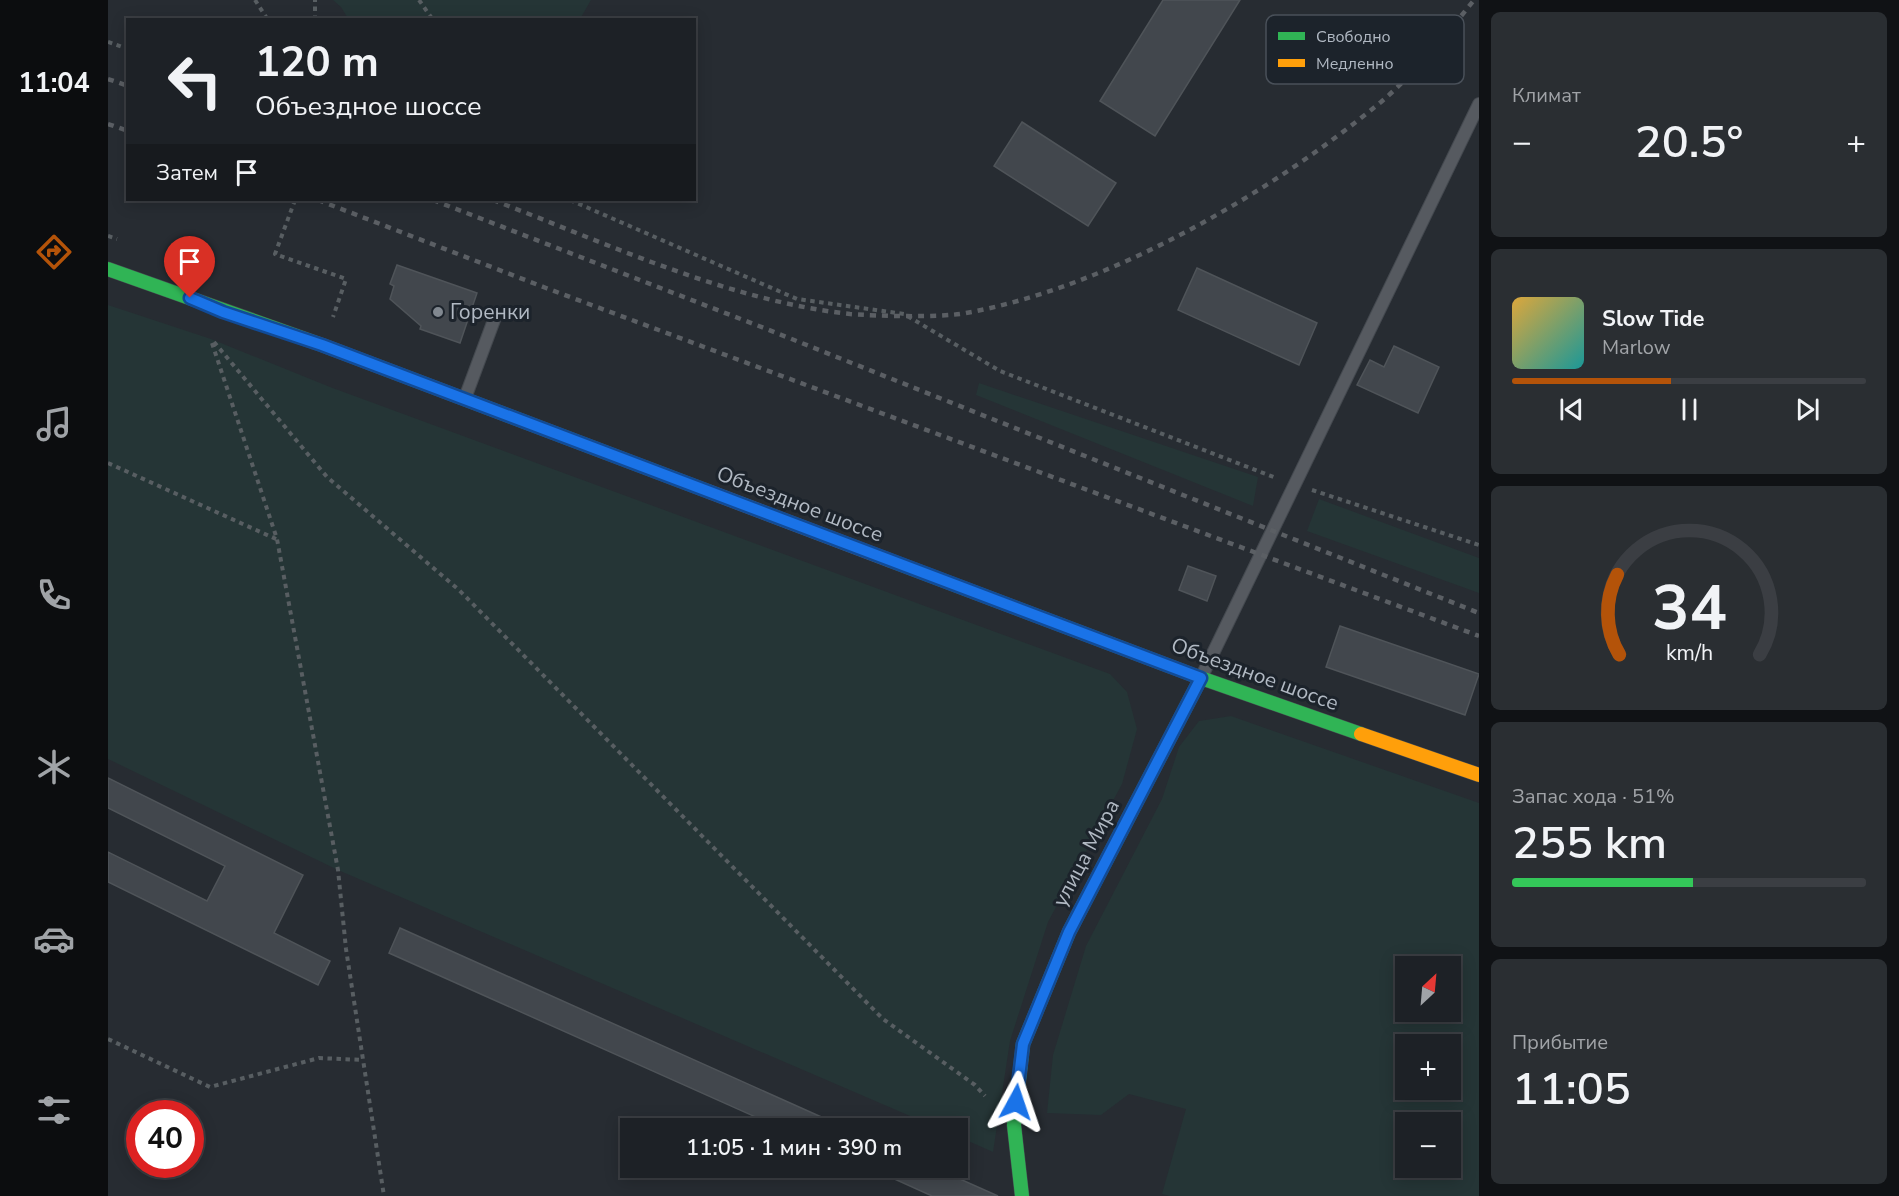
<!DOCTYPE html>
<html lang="ru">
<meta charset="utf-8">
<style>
body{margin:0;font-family:"Nunito Sans",sans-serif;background:#2a2e32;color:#f1f3f6;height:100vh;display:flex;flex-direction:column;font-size:22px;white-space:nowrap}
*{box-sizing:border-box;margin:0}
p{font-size:20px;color:#a0a3a7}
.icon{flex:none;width:33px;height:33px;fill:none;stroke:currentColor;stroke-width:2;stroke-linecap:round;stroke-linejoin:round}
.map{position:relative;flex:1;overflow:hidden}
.panel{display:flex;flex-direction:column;gap:12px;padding:12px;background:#101215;width:420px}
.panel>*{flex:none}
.banner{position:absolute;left:18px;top:18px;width:570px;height:183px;border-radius:0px;box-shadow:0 3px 15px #0003,0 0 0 2px #3b3e43;background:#1d2126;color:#f1f3f6;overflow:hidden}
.needle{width:39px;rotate:26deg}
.buttons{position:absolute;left:1287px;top:956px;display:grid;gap:12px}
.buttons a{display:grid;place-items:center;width:66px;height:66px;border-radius:0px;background:#1d2126;box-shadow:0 3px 15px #0003,0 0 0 2px #3b3e43;font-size:30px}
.speed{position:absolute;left:18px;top:1100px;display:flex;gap:12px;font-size:30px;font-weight:700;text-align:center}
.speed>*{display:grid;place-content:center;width:78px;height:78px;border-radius:50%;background:#1d2126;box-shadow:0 3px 15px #0003,0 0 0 2px #3b3e43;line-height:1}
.speed .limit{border:9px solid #d22;background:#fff;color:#111}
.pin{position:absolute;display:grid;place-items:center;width:51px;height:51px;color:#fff;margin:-62px -26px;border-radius:50% 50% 50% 0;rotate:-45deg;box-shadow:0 0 6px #0007}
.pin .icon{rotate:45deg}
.me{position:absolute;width:66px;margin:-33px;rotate:5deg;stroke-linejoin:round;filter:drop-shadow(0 0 4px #0008)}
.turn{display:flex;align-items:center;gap:21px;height:126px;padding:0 30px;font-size:27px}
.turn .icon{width:78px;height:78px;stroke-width:2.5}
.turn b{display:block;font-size:42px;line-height:51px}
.then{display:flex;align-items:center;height:57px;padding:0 30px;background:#0003;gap:12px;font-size:22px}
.big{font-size:45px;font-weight:600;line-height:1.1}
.panel .card{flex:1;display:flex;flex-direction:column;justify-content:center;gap:9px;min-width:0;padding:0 21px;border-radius:9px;background:#2a2e32}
.panel .dial{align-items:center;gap:0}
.dial svg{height:156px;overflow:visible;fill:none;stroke:#3b3e43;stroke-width:7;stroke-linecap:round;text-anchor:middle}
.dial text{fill:#f1f3f6;stroke:none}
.song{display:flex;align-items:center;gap:18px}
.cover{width:72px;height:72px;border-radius:9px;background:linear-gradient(135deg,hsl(40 70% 55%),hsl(180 70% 35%))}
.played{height:6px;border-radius:3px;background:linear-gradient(90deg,#b45309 45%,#3b3e43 45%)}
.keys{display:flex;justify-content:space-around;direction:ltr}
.heat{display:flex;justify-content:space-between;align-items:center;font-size:33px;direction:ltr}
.charge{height:9px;border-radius:4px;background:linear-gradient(90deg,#34c759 51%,#3b3e43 0)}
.trip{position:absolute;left:512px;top:1118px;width:348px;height:60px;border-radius:0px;background:#1d2126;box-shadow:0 3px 15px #0003,0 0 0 2px #3b3e43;font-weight:600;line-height:60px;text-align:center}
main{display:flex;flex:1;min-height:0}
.dock{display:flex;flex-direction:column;width:108px;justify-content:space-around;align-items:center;background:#0c0d0f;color:#a0a3a7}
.dock .icon{width:42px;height:42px}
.dock .selected{color:#b45309}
.dock b{font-size:27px;color:#f1f3f6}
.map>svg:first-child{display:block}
.green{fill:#253536;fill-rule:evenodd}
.building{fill:#42474d;stroke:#4f5459;stroke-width:1.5}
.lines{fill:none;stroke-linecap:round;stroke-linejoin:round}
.lane-casing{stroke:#44494f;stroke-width:14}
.fast-casing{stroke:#44494f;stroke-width:15}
.slow-casing{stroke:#44494f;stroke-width:15}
.path{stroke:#585e62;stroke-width:4;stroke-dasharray:4.5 4.5;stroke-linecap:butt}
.lane{stroke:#565a60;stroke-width:12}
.fast{stroke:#30b455;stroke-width:14}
.slow{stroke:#ff9f0a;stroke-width:14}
.rail{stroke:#5b5f64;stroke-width:4.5;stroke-dasharray:6 6;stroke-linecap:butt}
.route-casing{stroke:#114b97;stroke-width:15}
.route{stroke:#1a73e8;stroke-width:10}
.poi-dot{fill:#818890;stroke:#1c232b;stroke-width:2}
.labels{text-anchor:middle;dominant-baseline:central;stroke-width:6;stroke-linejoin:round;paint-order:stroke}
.poi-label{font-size:21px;fill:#b1b9c3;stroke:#1c232b;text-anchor:start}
.street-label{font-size:21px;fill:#b1b9c3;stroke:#1c232b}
.key{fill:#1c232b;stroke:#495059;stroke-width:1.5}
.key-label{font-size:16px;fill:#b1b9c3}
</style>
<main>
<nav class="dock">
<b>11:04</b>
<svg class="icon selected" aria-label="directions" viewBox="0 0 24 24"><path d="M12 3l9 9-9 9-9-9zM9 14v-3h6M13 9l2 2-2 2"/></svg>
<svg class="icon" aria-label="music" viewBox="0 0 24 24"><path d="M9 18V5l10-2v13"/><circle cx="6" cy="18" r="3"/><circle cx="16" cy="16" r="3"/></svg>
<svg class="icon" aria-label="phone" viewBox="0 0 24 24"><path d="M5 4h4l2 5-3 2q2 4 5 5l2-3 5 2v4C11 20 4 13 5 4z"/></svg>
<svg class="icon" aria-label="climate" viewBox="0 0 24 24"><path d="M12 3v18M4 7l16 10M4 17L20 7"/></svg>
<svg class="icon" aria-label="car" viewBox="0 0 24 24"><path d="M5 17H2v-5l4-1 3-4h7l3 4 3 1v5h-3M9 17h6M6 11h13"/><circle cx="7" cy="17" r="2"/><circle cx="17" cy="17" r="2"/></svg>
<svg class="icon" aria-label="filters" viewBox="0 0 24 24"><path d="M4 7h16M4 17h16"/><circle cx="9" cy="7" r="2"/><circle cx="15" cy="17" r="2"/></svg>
</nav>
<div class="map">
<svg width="1371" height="1196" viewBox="0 0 1371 1196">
<rect width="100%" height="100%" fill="#272c32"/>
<path class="green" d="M225,0h258l-11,19 -231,1 -8,-13z
M0,305l103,34 119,48 780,287 17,18 10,37 -15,55 -74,138 -38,119 -17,111 -36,-16v-8h-19l-600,-258 -230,-111z
M871,383l279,94 -5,29 -277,-111z
M1211,499l160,59v35l-172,-62z
M1123,716l248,87v393h-309l-8,-2 24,-85 -57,-15 -28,21 -54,-2 6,-58 33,-109 76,-147 17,-52 20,-26zM1298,966h44v45h-44zM1298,1044h44v45h-44zM1298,1122h44v45h-44z"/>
<path class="building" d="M1055,0h77l-85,136 -55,-35z
M914,122l94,61 -28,43 -94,-60z
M289,265l80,28 -17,50 -40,-14 1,-3 -31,-27 4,-13 -4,-2z
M1089,268l120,55 -18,42 -121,-55z
M1286,346l45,21 -21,46 -61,-28 13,-25 14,7z
M1080,566l28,10 -9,25 -28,-11z
M1232,626l139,48 -14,41 -139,-48z
M0,778l195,97 -29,58 56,28 -12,24 -210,-103v-30l99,49 18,-35 -117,-58z
M292,928l446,200 -68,-1 -389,-174z
M760,1167h65l65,29h-66z"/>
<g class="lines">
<defs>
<path id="lane" d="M357,398l32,-86
M1093,678l278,-574"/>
<path id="fast" d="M0,269l214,76 388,147
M781,560l312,118 160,56
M914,1196l-8,-71 9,-81 46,-112 132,-254"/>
<path id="slow" d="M602,492l179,68
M1253,734l118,41"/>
</defs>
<use href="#lane" class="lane-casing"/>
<use href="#fast" class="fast-casing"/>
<use href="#slow" class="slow-casing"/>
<path class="path" d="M147,0l13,20
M311,0l14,20
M207,20v-20
M0,42l20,7
M187,200l-20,54 71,25 -13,38
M462,200l227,99 107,15 96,57 276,107
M0,236l9,3
M106,342l113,135 132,113 424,429 92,66 10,11
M104,343l65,196 61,331 8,79 38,247
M0,463l168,76
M1204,490l167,55
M0,1039l102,48 109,-29 44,2"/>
<use href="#lane" class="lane"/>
<use href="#fast" class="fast"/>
<use href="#slow" class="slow"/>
<path class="rail" d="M0,79l20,7
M0,124l20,7
M210,200l228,88 933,348
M325,200l331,128 715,285
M385,200c113,43 236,101 357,114 27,2 90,4 116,-1 143,-26 303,-119 415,-211 34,-29 65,-67 93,-102"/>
</g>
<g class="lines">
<defs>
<path id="route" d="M82,298l33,14 99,33 879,333 -132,254 -46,112 -7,58"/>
</defs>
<use href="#route" class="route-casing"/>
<use href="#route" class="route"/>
</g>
<circle class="poi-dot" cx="330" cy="312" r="6"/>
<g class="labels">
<g class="poi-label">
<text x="342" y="312">Горенки</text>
</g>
<g class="street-label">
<text transform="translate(692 504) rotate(21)">Объездное шоссе</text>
<text transform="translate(1147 674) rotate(20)">Объездное шоссе</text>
<text transform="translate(978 853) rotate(-62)">улица Мира</text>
</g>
</g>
<rect x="1158" y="15" width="198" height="69" rx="9" class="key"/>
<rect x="1170" y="32" width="27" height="8" fill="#30b455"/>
<rect x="1170" y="59" width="27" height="8" fill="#ff9f0a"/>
<g class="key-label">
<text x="1208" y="42">Свободно</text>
<text x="1208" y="69">Медленно</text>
</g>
</svg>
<div class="buttons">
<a><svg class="needle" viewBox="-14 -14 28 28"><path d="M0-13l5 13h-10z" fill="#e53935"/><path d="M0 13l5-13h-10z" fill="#a0a3a7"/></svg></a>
<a>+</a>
<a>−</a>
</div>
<div class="speed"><div class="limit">40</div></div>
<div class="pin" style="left:82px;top:298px;background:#d93025"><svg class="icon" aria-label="arrive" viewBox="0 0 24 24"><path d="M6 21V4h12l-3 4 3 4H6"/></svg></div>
<svg class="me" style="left:908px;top:1102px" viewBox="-20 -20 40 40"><path d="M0-17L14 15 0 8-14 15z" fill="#1a73e8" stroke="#fff" stroke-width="4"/></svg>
<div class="trip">11:05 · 1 мин · 390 m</div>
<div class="banner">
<div class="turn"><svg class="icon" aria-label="left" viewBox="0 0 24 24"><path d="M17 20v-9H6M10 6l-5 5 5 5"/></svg><div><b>120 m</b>Объездное шоссе</div></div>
<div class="then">Затем<svg class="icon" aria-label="arrive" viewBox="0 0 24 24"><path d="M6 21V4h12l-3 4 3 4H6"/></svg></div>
</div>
</div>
<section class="panel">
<div class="card"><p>Климат</p>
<div class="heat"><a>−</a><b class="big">20.5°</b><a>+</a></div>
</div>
<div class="card">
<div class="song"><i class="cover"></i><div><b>Slow Tide</b><p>Marlow</p></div></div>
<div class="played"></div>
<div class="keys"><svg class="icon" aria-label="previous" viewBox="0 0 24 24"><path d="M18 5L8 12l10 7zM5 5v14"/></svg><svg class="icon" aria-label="pause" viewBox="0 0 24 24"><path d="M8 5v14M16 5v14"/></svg><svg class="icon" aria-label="next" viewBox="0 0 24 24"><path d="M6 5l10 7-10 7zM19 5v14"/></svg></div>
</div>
<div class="card dial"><svg viewBox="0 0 100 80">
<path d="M14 69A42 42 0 1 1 86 69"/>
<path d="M14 69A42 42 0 0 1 13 28" stroke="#b45309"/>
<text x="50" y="56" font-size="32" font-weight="700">34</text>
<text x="50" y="72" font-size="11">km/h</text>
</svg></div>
<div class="card"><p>Запас хода · 51%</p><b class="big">255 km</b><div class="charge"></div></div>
<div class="card"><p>Прибытие</p><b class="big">11:05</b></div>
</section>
</main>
